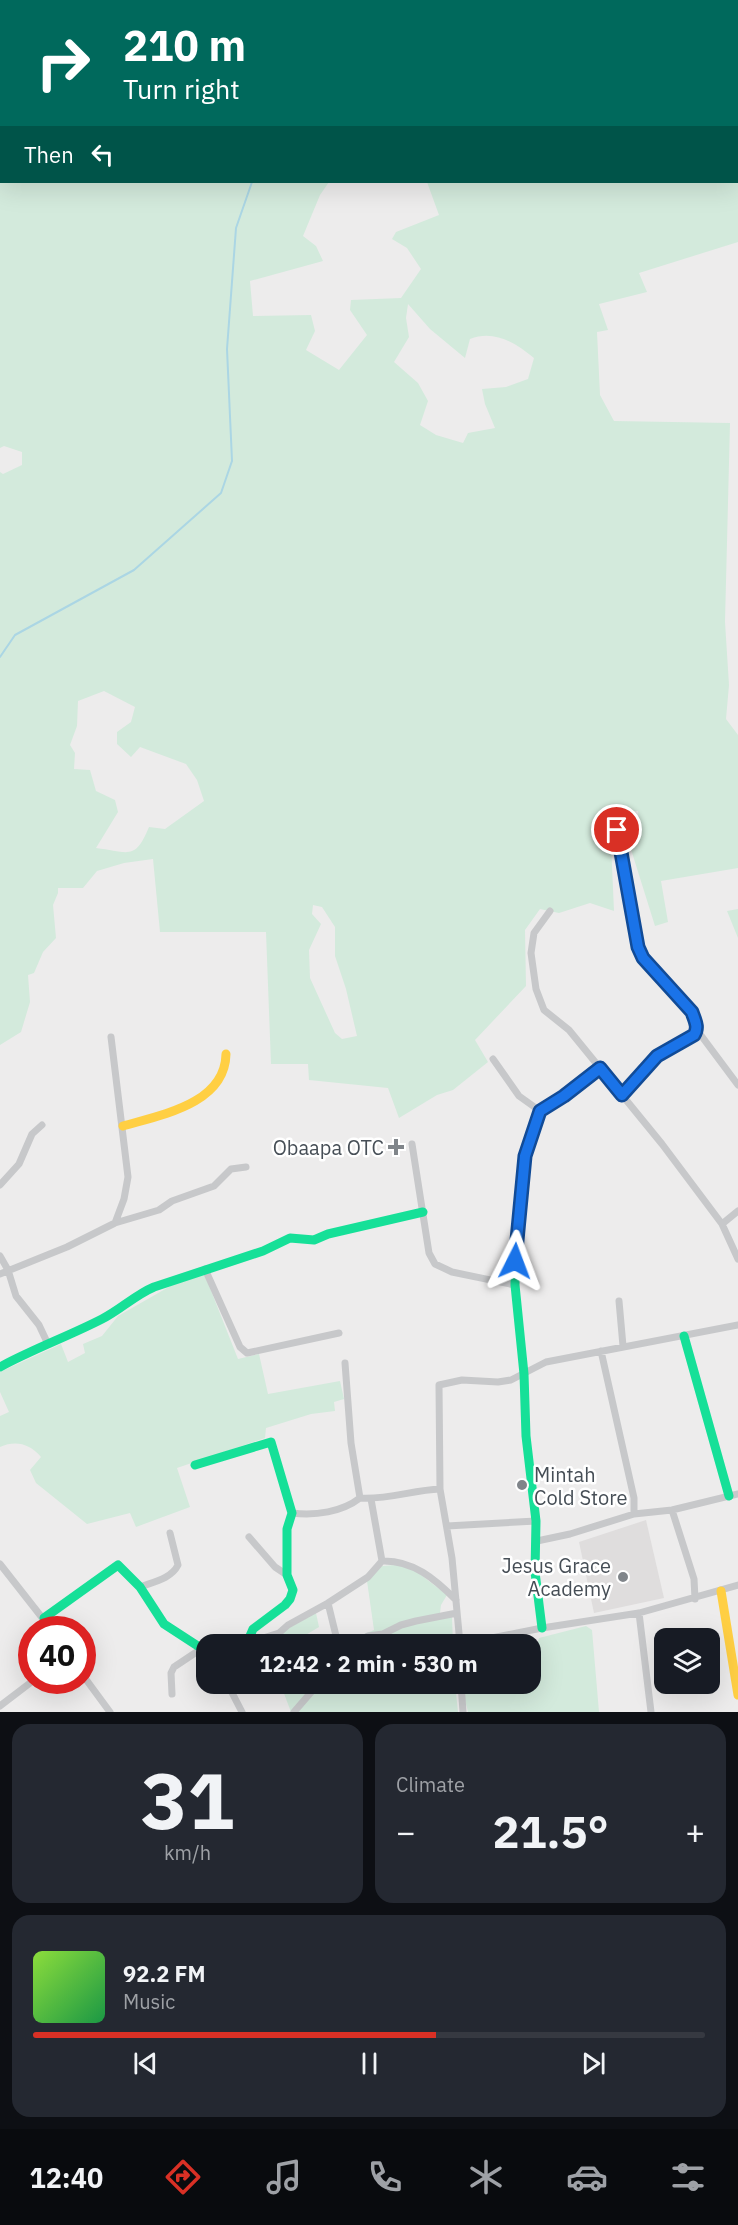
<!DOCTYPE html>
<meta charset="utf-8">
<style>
body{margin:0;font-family:"IBM Plex Sans",sans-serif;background:#242831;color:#f1f3f6;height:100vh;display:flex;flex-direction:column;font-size:22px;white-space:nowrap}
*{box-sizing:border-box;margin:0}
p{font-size:20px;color:#9ea1a6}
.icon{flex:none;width:33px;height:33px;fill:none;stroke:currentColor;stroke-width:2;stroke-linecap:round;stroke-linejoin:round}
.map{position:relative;height:1712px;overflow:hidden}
.panel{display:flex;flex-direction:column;gap:12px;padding:12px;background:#0d0f14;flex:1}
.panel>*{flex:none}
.hud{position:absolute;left:0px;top:0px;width:738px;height:183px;box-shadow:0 6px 24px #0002;background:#00695c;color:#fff;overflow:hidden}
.controls{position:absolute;left:654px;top:1628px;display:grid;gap:12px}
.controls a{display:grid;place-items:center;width:66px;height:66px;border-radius:12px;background:#171b24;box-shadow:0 6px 24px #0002;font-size:30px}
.speed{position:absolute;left:18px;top:1616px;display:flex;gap:12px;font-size:30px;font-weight:700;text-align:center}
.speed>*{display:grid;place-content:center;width:78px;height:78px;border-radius:50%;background:#171b24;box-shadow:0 6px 24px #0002;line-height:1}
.speed .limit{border:9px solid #d22;background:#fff;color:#111}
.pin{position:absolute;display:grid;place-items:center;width:51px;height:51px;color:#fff;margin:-26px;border:3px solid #fff;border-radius:50%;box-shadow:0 2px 6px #0007}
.me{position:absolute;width:66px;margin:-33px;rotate:3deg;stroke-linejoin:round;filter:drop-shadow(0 0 4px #0008)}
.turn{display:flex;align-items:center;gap:21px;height:126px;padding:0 24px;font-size:27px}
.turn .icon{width:78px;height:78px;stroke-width:2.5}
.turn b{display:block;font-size:42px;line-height:51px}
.then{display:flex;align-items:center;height:57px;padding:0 24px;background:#0003;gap:12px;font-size:22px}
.big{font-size:45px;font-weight:700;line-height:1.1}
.panel .tile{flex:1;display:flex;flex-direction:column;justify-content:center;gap:9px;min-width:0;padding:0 21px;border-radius:18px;background:#242831}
.panel .dial{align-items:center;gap:0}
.dial b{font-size:78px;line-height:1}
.song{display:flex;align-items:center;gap:18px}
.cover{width:72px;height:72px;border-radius:9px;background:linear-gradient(135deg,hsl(90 70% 55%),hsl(140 70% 35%))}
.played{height:6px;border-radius:3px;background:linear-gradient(90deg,#d93025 60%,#363941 60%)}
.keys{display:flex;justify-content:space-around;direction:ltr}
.heat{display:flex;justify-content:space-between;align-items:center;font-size:33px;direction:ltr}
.panel .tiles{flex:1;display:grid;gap:12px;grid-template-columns:1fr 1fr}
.tile:last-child{grid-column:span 2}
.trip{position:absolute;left:196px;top:1634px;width:345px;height:60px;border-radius:18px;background:#171b24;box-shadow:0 6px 24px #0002;font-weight:700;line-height:60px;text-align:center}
.dock{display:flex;height:96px;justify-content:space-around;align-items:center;background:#090b0e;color:#9ea1a6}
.dock .icon{width:42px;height:42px}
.dock .on{color:#d93025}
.dock b{font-size:27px;color:#f1f3f6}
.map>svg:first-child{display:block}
.education{fill:#dfdddd}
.green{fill:#d3eadc;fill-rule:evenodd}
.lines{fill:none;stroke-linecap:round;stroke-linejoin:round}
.stream{stroke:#abd6e4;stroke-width:2}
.street{stroke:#c7c8ca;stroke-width:7}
.fast{stroke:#16e098;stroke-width:9}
.slow{stroke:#ffcf43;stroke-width:9}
.route-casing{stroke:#114b97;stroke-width:15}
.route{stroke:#1a73e8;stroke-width:10}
.poi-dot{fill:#80858a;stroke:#fff;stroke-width:2}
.labels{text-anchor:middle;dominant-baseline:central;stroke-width:5;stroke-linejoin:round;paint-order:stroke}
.poi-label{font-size:20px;fill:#464e56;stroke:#fff;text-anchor:end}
</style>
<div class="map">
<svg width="738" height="1712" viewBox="0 0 738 1712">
<rect width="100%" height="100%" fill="#edecec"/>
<path class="education" d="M646,1520l18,78 -70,15 -15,-71z"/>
<path class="green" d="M0,0h738v242l-99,31 8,19 -48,12 9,26 -11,2 3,63 14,26 116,2 -5,199 4,63 -3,34 12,16v133l-77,13 7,41 -13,4 -26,-83 11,-13 -2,-19 -25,2 -2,30 3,68 -24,-8 -31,10 -19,-4 -15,21 1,56 -51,54 13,22 -35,28 -16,5 -38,23 -11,-30 -79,-8 -1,-16h-37l-5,-132h-106l-7,-73 -29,4 -27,8 -14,17h-25v5l-5,12 3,33 -13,14 -9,21 -6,2 2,27 -9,30 -21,13v-573l3,2 19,-9v-13l-18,-6 -4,2zM2,2h734v180h-309l12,33 -43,17 -4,7 15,9 14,21 -20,29 -50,2 -1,10 17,25 -28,35 -33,-20 9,-19 -4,-16 -58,1 -3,-35 73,-20 -7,-15 -13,-10 17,-41 9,-13h-327zM408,304l22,25 35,29 5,-19c24,-10 46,4 64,19l-6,21 -22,8 -24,2 3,15 10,24 -27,5 -5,10 -27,-8 -16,-10 8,-24 -10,-18 -24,-21 15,-25 -3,-19zM104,691l31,16 -4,15 -14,10v12l14,13 9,-10 46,17 11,16 7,21 -39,28 -16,-2c-14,34 -20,25 -53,21l22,-36 -3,-12 -19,-9 -6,-21 -16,-1 1,-16 -5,-8 7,-19 1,-25zM313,905l9,2 13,20v29l11,33 11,47 -15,3 -7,-6 -25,-55 -1,-28 12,-26 -9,-10z
M738,909v29l-11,-27z
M204,1273l34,86 21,-5 9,40 72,-13 4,18 -10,3 1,9 -24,3 -45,14 -1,10 -88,30 13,39 -54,20 -6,-14 -43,11 -51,-41 -6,-13 11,-13c-11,-13 -25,-17 -41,-10v-31l9,-4 -9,-20v-20l61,-28 7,18 17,-9 -2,-9 19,-8 16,-20 56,-32z
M395,1565l17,3 35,27 -6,10 -1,8 12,4 1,27h-113l34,-14 -8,-56 16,-8z
M316,1613l3,14 -15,9 5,8h-58l38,-16z
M586,1626l6,4 7,82h-131l-3,-12v-17h66v-30l6,-7 2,-8z
M280,1683h175l3,29h-167z"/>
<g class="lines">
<path class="stream" d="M276,0l1,2
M736,109h2
M0,657l15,-22 119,-65 87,-77 11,-32 -5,-112 9,-121 16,-46"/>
<path class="street" d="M617,830l21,117 5,11 49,54c3,9 7,15 2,23l-36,21 -36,39
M550,911l-16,22 -3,20 5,36 8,21 25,20 93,114 60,80 16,35
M697,1030l41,55
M493,1059l26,37 21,15
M412,1144l17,109 6,11 17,8 63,13
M0,1185l19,-21 13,-30 10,-9
M115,1223l44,-13 13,-9 42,-15 17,-17 15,-2
M722,1224l16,-13
M0,1256l8,14 8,26 23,29 8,17
M205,1269l35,78 7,6 92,-20
M0,1274l67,-27 48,-24 9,-24 4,-22 -17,-140
M619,1301l4,45
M601,1351l33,147v16
M345,1363l6,80 9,55
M672,1510l22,69 1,20
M292,1513c23,3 50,-1 68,-15 27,2 53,-8 80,-9
M447,1526l89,-5
M249,1537l26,30 12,8
M537,1541l33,-7 64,-20 38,-4 66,-16
M382,1561c31,-1 53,18 74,39
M0,1564l51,65
M140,1587c13,-5 31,-8 38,-22l-8,-32
M328,1603l40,-26 14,-16 -11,-62
M639,1613l12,99
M247,1643l32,-10 9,-8 40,-22 10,41
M340,1644l17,-1 11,-7 15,-2 18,-9 15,-4 41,-8
M460,1644l-8,-86 -12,-69 -1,-104 23,-5 36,2 13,-2 35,-18 192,-37
M461,1644l81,-16 97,-15 99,-28
M82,1674l28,38
M227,1683l15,29
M461,1683l2,29
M172,1694l-1,-21 3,-6 27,-18
M0,1706l34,-26
M294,1712l25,-29"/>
<path class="fast" d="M684,1336l45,160
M0,1367c33,-18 69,-31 102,-48 18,-9 33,-24 52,-32l109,-36 27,-13 24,2 14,-6 95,-22
M195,1465l76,-23 21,71 -5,16v46l6,15 -3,9 -5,6 -32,24 -6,14 -3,1
M44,1618l74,-53 22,22 24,37 43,28
M542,1628l-7,-56 1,-51 -10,-85 -2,-62 -9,-89 1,-47 9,-82 15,-45 24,-15 36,-28"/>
<path class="slow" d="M123,1126c38,-11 102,-22 103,-72
M721,1591l17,104"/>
</g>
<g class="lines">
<defs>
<path id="route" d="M515,1261l10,-105 15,-45 24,-15 36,-28 22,27 35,-39 37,-21c5,-8 1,-14 -2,-23l-49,-54 -5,-11 -21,-117"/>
</defs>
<use href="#route" class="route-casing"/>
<use href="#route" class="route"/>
</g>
<g class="poi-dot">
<path d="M393 1138h6v6h6v6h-6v6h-6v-6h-6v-6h6z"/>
<circle cx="522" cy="1485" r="6"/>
<circle cx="623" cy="1577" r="6"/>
</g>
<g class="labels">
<g class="poi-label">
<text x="384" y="1147">Obaapa OTC</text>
<text x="534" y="1474" text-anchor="start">Mintah<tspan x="534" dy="23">Cold Store</tspan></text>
<text x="611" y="1565">Jesus Grace<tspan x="611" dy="23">Academy</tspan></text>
</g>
</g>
</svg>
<div class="controls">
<a><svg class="icon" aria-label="layers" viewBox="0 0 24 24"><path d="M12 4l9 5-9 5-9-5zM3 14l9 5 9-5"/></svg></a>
</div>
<div class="speed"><div class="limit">40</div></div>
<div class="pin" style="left:617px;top:830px;background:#d93025"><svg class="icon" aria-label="arrive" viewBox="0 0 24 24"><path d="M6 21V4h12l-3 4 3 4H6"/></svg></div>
<svg class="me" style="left:515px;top:1261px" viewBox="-20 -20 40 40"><path d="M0-17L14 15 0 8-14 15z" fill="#1a73e8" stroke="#fff" stroke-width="4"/></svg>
<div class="trip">12:42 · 2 min · 530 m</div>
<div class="hud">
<div class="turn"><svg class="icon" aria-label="right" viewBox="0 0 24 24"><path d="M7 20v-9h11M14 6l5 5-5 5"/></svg><div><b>210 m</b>Turn right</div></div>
<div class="then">Then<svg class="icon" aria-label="left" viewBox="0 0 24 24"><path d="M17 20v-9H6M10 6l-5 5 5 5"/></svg></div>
</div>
</div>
<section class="panel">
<div class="tiles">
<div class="tile dial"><b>31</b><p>km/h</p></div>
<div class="tile"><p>Climate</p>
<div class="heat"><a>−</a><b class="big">21.5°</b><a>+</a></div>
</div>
<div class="tile">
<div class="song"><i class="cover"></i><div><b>92.2 FM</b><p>Music</p></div></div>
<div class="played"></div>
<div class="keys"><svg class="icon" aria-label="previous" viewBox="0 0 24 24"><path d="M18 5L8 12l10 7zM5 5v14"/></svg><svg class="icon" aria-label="pause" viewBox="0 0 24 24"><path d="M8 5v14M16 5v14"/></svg><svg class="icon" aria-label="next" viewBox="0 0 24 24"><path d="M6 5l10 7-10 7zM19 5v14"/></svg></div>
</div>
</div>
</section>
<nav class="dock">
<b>12:40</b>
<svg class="icon on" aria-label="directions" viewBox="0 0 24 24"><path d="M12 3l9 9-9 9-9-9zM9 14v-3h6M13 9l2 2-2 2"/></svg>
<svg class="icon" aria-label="music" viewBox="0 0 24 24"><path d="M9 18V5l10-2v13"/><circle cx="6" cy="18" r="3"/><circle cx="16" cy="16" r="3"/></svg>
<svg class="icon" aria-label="phone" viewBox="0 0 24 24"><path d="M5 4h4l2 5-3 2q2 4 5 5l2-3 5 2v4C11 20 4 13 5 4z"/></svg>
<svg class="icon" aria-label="climate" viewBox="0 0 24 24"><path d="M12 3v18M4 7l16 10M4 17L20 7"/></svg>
<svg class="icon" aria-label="car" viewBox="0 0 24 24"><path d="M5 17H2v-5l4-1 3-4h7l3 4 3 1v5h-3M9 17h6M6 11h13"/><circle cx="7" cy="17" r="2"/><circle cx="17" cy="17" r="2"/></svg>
<svg class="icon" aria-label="filters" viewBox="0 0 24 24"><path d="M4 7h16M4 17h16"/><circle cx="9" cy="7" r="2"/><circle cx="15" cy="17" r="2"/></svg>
</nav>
